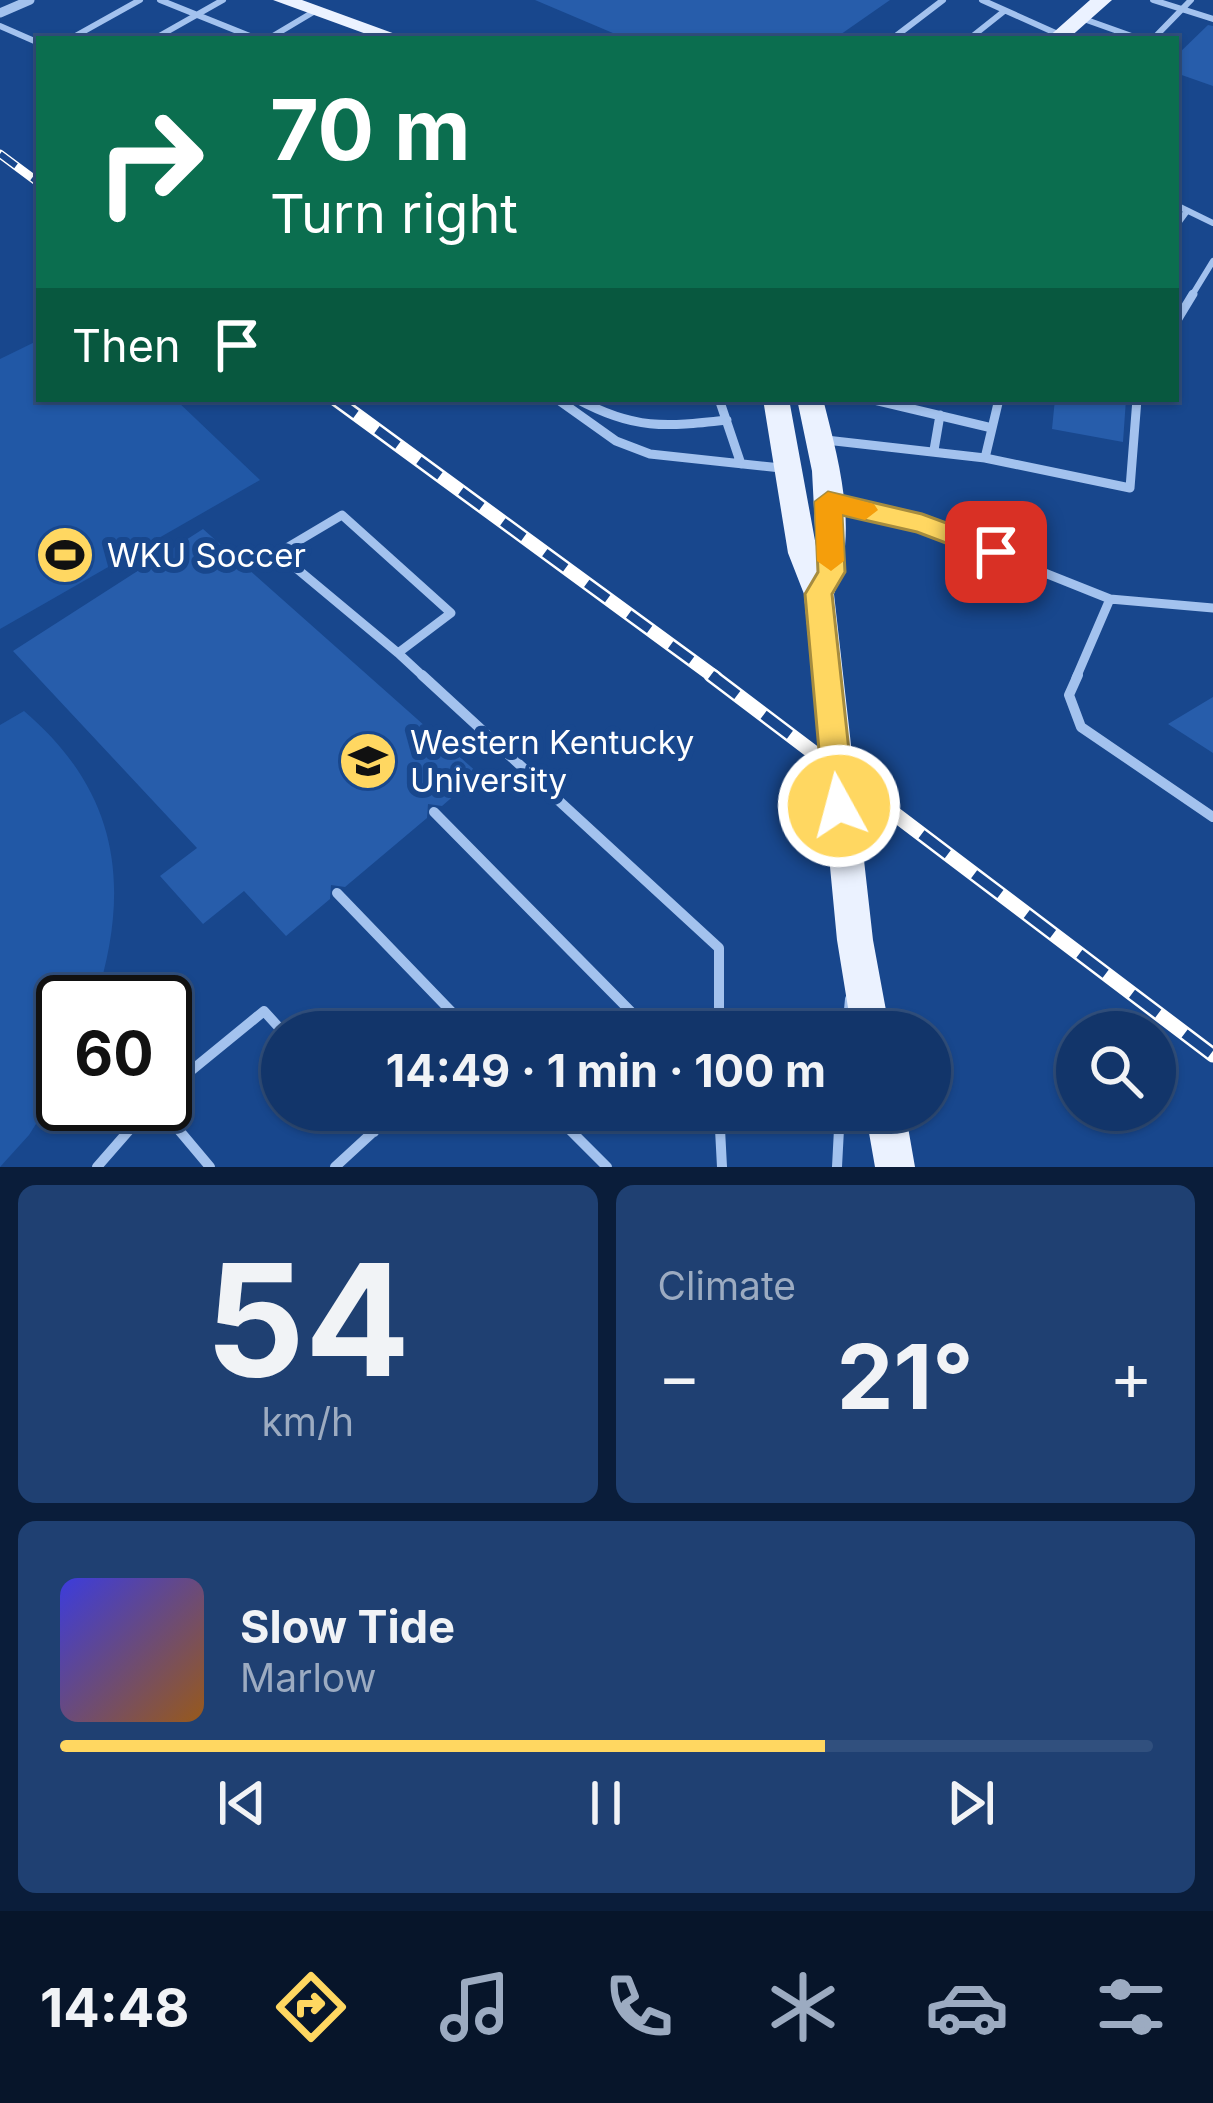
<!DOCTYPE html>
<meta charset="utf-8">
<style>
body{margin:0;font-family:Inter,sans-serif;background:#1f4072;color:#f1f3f6;height:100vh;display:flex;flex-direction:column;font-size:45px;white-space:nowrap}
*{box-sizing:border-box;margin:0}
p{font-size:39px;color:#9cabc1}
.icon{flex:none;width:66px;height:66px;fill:none;stroke:currentColor;stroke-width:2;stroke-linecap:round;stroke-linejoin:round}
.map{position:relative;height:1167px;overflow:hidden}
.drawer{display:flex;flex-direction:column;gap:18px;padding:18px;background:#0a1d3a;flex:1}
.drawer>*{flex:none}
.top-card{position:absolute;left:36px;top:36px;width:1143px;height:366px;border-radius:0px;box-shadow:0 3px 9px #0004,0 0 0 3px #31507e;background:#0b6e4f;color:#fff;overflow:hidden}
.controls{position:absolute;left:1056px;top:1011px;display:grid;gap:24px}
.controls a{display:grid;place-items:center;width:120px;height:120px;border-radius:50%;background:#12356a;box-shadow:0 3px 9px #0004,0 0 0 3px #31507e;font-size:60px}
.speed{position:absolute;left:36px;top:975px;display:flex;gap:24px;font-size:60px;font-weight:700;text-align:center}
.speed>*{display:grid;place-content:center;width:156px;height:156px;border-radius:50%;background:#12356a;box-shadow:0 3px 9px #0004,0 0 0 3px #31507e;line-height:1}
.speed .limit{border:6px solid #111;border-radius:18px;background:#fff;color:#111}
.pin{position:absolute;display:grid;place-items:center;width:102px;height:102px;color:#fff;margin:-51px;border-radius:24px;box-shadow:0 6px 18px #0006}
.me{position:absolute;width:132px;margin:-66px;rotate:353deg;stroke-linejoin:round;filter:drop-shadow(0 0 9px #0008)}
.turn{display:flex;align-items:center;gap:42px;height:252px;padding:0 36px;font-size:54px}
.turn .icon{width:156px;height:156px;stroke-width:2.5}
.turn b{display:block;font-size:84px;line-height:102px}
.then{display:flex;align-items:center;height:114px;padding:0 36px;background:#0003;gap:24px;font-size:45px}
.big{font-size:90px;font-weight:700;line-height:1.1}
.drawer .widget{flex:1;display:flex;flex-direction:column;justify-content:center;gap:18px;min-width:0;padding:0 42px;border-radius:18px;background:#1f4072}
.drawer .dial{align-items:center;gap:0}
.dial b{font-size:156px;line-height:1}
.song{display:flex;align-items:center;gap:36px}
.cover{width:144px;height:144px;border-radius:18px;background:linear-gradient(135deg,hsl(240 70% 55%),hsl(30 70% 35%))}
.played{height:12px;border-radius:6px;background:linear-gradient(90deg,#ffd761 70%,#31507e 70%)}
.keys{display:flex;justify-content:space-around;direction:ltr}
.heat{display:flex;justify-content:space-between;align-items:center;font-size:66px;direction:ltr}
.drawer .tiles{flex:1;display:grid;gap:18px;grid-template-columns:1fr 1fr}
.widget:last-child{grid-column:span 2}
.trip{position:absolute;left:261px;top:1011px;width:690px;height:120px;border-radius:60px;background:#12356a;box-shadow:0 3px 9px #0004,0 0 0 3px #31507e;font-weight:700;line-height:120px;text-align:center}
.dock{display:flex;height:192px;justify-content:space-around;align-items:center;background:#07152a;color:#9cabc1}
.dock .icon{width:84px;height:84px}
.dock .active{color:#ffd761}
.dock b{font-size:54px;color:#f1f3f6}
.map>svg:first-child{display:block}
.green{fill:#2158a6}
.building{fill:#275dab}
.lines{fill:none;stroke-linecap:round;stroke-linejoin:round}
.lane-far2{stroke:#a3c2ee;stroke-width:6}
.lane-far1{stroke:#a3c2ee;stroke-width:9}
.lane{stroke:#a3c2ee;stroke-width:10}
.street{stroke:#a3c2ee;stroke-width:9}
.primary{fill:#ebf2ff;fill-rule:evenodd}
.rail-far2-casing{stroke:#fff;stroke-width:9}
.rail-far1-casing{stroke:#fff;stroke-width:14}
.rail-casing{stroke:#fff;stroke-width:15}
.rail-far2{stroke:#18478d;stroke-width:6;stroke-dasharray:20;stroke-linecap:butt}
.rail-far1{stroke:#18478d;stroke-width:9;stroke-dasharray:26;stroke-linecap:butt}
.rail{stroke:#18478d;stroke-width:10;stroke-dasharray:33;stroke-linecap:butt}
.route{fill:#ffd761;stroke:#a68c3f;stroke-width:3}
.slow{fill:#f59e0b}
.labels{text-anchor:middle;dominant-baseline:central;stroke-width:12;stroke-linejoin:round;paint-order:stroke}
.poi-label{font-size:33px;fill:#fff;stroke:#18478d;text-anchor:start}
</style>
<div class="map">
<svg width="1213" height="1167" viewBox="0 0 1213 1167">
<rect width="100%" height="100%" fill="#18478d"/>
<path class="green" d="M39,340v59h136l85,81 -260,149v-270z
M24,711c95,81 108,175 71,291h-32v79l-34,54 -29,32v-442z"/>
<path class="building" d="M535,0h355l-56,39h-207z
M1208,25l5,1v60l-37,-13v-17z
M1055,399h71l-3,43 -71,-13z
M203,529l276,245 -37,32 -14,-2 -1,14 -82,69 -14,-2 -1,14 -44,37 -42,-45 -41,33 -43,-48 37,-28 -184,-197z
M1213,697v56l-45,-29z"/>
<g class="lines">
<path class="lane-far2" d="M160,0l97,39
M982,0l78,35
M1153,0l60,19
M1081,18l59,21
M0,26l39,17
M70,39l70,-39
M154,39l69,-39
M268,39l47,-28
M892,39l51,-39
M969,39l34,-27
M1153,39l38,-39
M1176,205l37,18
M1176,226l11,-15
M1191,297l22,-36"/>
<path class="lane-far1" d="M1176,322l17,-28
M557,399l59,42 34,13 131,14
M577,399c57,31 88,28 150,21
M719,399l22,65
M870,399l122,29
M826,440l159,18 14,-59
M934,450l6,-35
M985,458l145,30 7,-89
M836,504l86,20 188,75 -34,79
M342,515l109,98 -53,40 -120,-100z
M1110,599l103,9
M398,653l27,25"/>
<path class="lane" d="M422,675l297,273v84
M1078,675l-9,20 12,32 132,90
M434,812l217,220
M337,893l134,139
M847,1032l3,-33
M165,1092l99,-81 19,21
M157,1104l53,63
M354,1110l20,22
M550,1110l57,57
M719,1110l3,57
M97,1167l55,-63
M335,1167l62,-57
M837,1167l3,-57"/>
<path class="street" d="M0,13l30,-13"/>
<path class="primary" d="M273,0h29l107,39h-29z
M1090,0h22l-44,39h-22z
M763,399h26l27,147 -4,-75 -15,-72h26c16,63 36,132 11,195l39,346 17,92h-38l-15,-92 -33,-346 -16,-41z
M865,1110h40l10,57h-40z"/>
<defs>
<path id="rail-far2" d="M0,154l39,29"/>
<path id="rail-far1" d="M335,399l381,279"/>
<path id="rail" d="M711,675l502,380"/>
</defs>
<use href="#rail-far2" class="rail-far2-casing"/>
<use href="#rail-far1" class="rail-far1-casing"/>
<use href="#rail" class="rail-casing"/>
<use href="#rail-far2" class="rail-far2"/>
<use href="#rail-far1" class="rail-far1"/>
<use href="#rail" class="rail"/>
</g>
<path class="route" d="M828,492l94,22 84,31 4,7 -14,10 -79,-30 -75,-17 3,57 -13,22 23,212 -5,9 -11,4 -11,-4 -4,-9 -19,-212 13,-22 -3,-70z"/>
<path class="slow" d="M828,492l46,12 4,6 -13,10 -23,-6 2,47 -13,10 -14,-10 -2,-59z"/>
<defs>
<symbol id="stadium-disc" viewBox="-11 -11 22 22"><circle r="9.5" fill="#ffd761" stroke="#18478d"/><path d="M0-5a6.5 5 0 1 0 0 10a6.5 5 0 1 0 0-10ZM-3.5-1.8h7v3.6h-7Z" fill="#111"/></symbol>
<symbol id="university-disc" viewBox="-11 -11 22 22"><circle r="9.5" fill="#ffd761" stroke="#18478d"/><path d="M0-5L7-2L0 1L-7-2ZM-4 1L0 2.5L4 1V4Q0 6-4 4Z" fill="#111"/></symbol>
</defs>
<g fill-rule="evenodd">
<use href="#stadium-disc" x="32" y="522" width="66" height="66"/>
<use href="#university-disc" x="335" y="728" width="66" height="66"/>
</g>
<g class="labels">
<g class="poi-label">
<text x="107" y="555">WKU Soccer</text>
<text x="410" y="742">Western Kentucky<tspan x="410" dy="38">University</tspan></text>
</g>
</g>
</svg>
<div class="controls">
<a><svg class="icon" aria-label="search" viewBox="0 0 24 24"><circle cx="10" cy="10" r="6"/><path d="M15 15l6 6"/></svg></a>
</div>
<div class="speed"><div class="limit">60</div></div>
<div class="pin" style="left:996px;top:552px;background:#d93025"><svg class="icon" aria-label="arrive" viewBox="0 0 24 24"><path d="M6 21V4h12l-3 4 3 4H6"/></svg></div>
<svg class="me" style="left:839px;top:806px" viewBox="-20 -20 40 40"><circle r="17" fill="#ffd761" stroke="#fff" stroke-width="3"/><path d="M0-11L8 9 0 5-8 9z" fill="#fff"/></svg>
<div class="trip">14:49 · 1 min · 100 m</div>
<div class="top-card">
<div class="turn"><svg class="icon" aria-label="right" viewBox="0 0 24 24"><path d="M7 20v-9h11M14 6l5 5-5 5"/></svg><div><b>70 m</b>Turn right</div></div>
<div class="then">Then<svg class="icon" aria-label="arrive" viewBox="0 0 24 24"><path d="M6 21V4h12l-3 4 3 4H6"/></svg></div>
</div>
</div>
<section class="drawer">
<div class="tiles">
<div class="widget dial"><b>54</b><p>km/h</p></div>
<div class="widget"><p>Climate</p>
<div class="heat"><a>−</a><b class="big">21°</b><a>+</a></div>
</div>
<div class="widget">
<div class="song"><i class="cover"></i><div><b>Slow Tide</b><p>Marlow</p></div></div>
<div class="played"></div>
<div class="keys"><svg class="icon" aria-label="previous" viewBox="0 0 24 24"><path d="M18 5L8 12l10 7zM5 5v14"/></svg><svg class="icon" aria-label="pause" viewBox="0 0 24 24"><path d="M8 5v14M16 5v14"/></svg><svg class="icon" aria-label="next" viewBox="0 0 24 24"><path d="M6 5l10 7-10 7zM19 5v14"/></svg></div>
</div>
</div>
</section>
<nav class="dock">
<b>14:48</b>
<svg class="icon active" aria-label="directions" viewBox="0 0 24 24"><path d="M12 3l9 9-9 9-9-9zM9 14v-3h6M13 9l2 2-2 2"/></svg>
<svg class="icon" aria-label="music" viewBox="0 0 24 24"><path d="M9 18V5l10-2v13"/><circle cx="6" cy="18" r="3"/><circle cx="16" cy="16" r="3"/></svg>
<svg class="icon" aria-label="phone" viewBox="0 0 24 24"><path d="M5 4h4l2 5-3 2q2 4 5 5l2-3 5 2v4C11 20 4 13 5 4z"/></svg>
<svg class="icon" aria-label="climate" viewBox="0 0 24 24"><path d="M12 3v18M4 7l16 10M4 17L20 7"/></svg>
<svg class="icon" aria-label="car" viewBox="0 0 24 24"><path d="M5 17H2v-5l4-1 3-4h7l3 4 3 1v5h-3M9 17h6M6 11h13"/><circle cx="7" cy="17" r="2"/><circle cx="17" cy="17" r="2"/></svg>
<svg class="icon" aria-label="filters" viewBox="0 0 24 24"><path d="M4 7h16M4 17h16"/><circle cx="9" cy="7" r="2"/><circle cx="15" cy="17" r="2"/></svg>
</nav>
